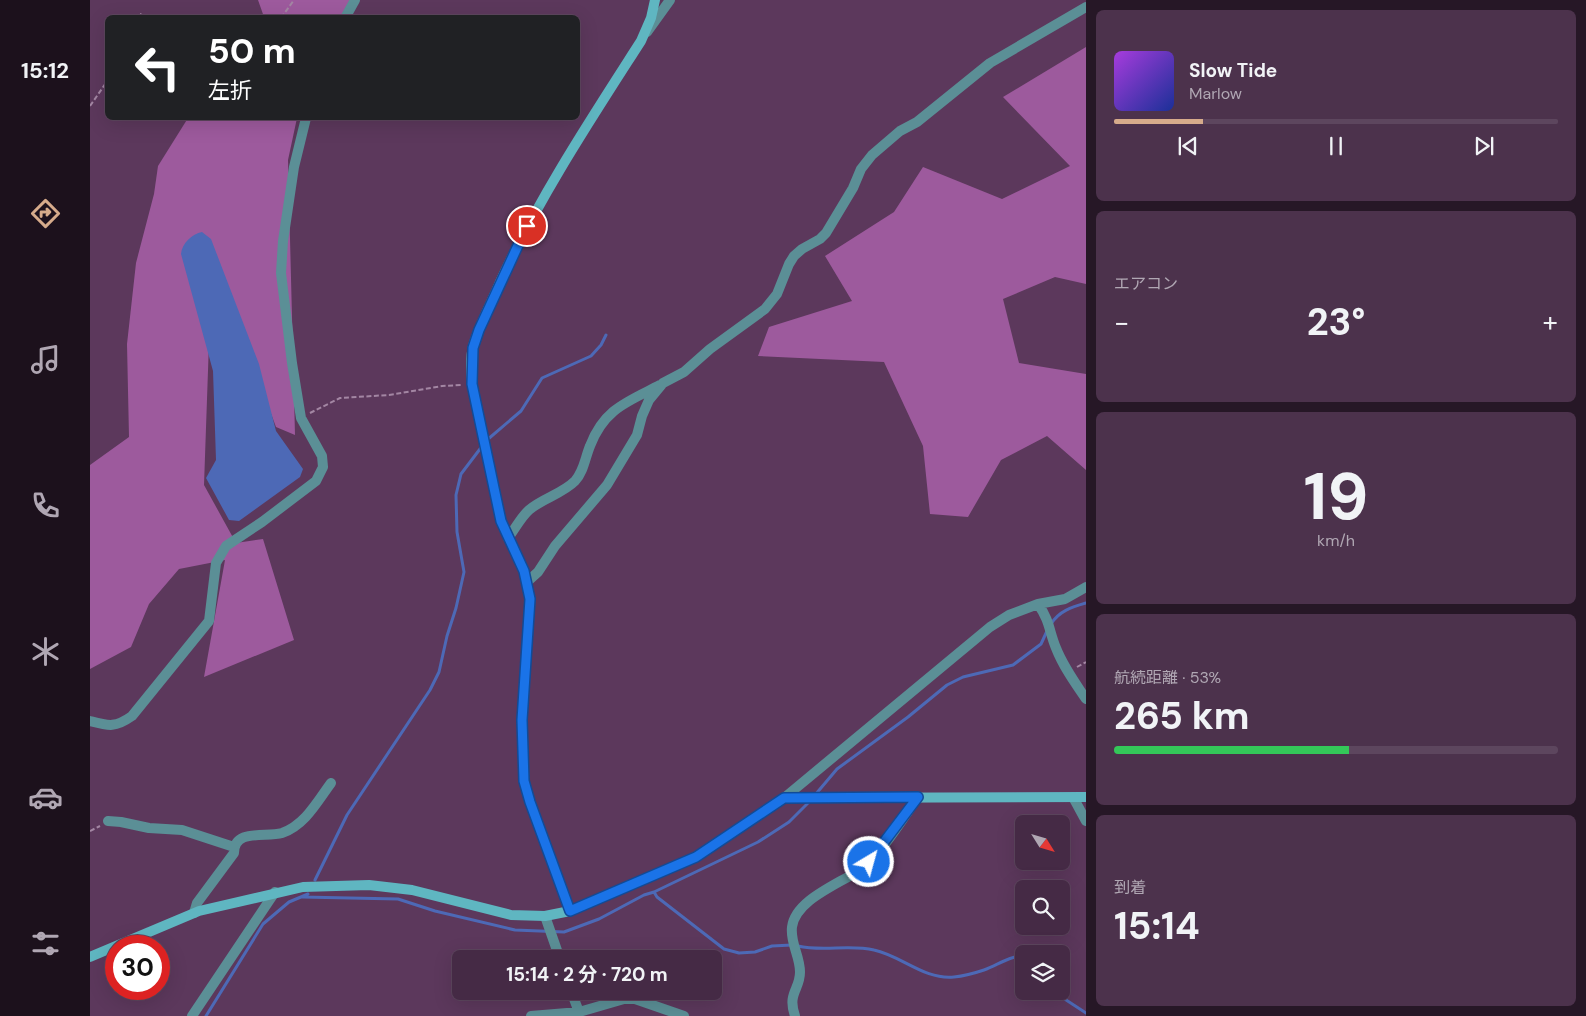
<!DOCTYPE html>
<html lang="ja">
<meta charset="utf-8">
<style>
body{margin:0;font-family:"DM Sans","Noto Sans JP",sans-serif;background:#4c324c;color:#f1f3f6;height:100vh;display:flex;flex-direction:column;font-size:19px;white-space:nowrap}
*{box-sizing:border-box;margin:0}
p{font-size:16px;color:#b0a7b3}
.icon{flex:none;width:28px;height:28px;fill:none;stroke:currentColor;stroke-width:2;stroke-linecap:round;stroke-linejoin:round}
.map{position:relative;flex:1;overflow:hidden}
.side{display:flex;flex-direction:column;gap:10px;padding:10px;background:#261726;width:500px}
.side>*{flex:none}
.banner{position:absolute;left:15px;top:15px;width:475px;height:105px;border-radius:8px;box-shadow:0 5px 20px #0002,0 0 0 1px #5d465e;background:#202124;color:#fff;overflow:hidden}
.needle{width:32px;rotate:127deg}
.buttons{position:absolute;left:925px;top:815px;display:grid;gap:10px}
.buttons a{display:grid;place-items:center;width:55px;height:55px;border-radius:8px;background:#452a45;box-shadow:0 5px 20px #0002,0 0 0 1px #5d465e;font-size:25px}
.speed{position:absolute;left:15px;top:935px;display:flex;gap:10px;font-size:25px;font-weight:700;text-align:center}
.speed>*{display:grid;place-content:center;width:65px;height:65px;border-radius:50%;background:#452a45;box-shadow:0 5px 20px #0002,0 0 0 1px #5d465e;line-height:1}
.speed .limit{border:8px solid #d22;background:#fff;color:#111}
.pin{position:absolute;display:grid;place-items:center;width:42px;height:42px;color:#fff;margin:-21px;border:2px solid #fff;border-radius:50%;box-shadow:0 1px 5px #0007}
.me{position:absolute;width:55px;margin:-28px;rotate:37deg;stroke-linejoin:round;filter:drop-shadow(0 0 4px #0008)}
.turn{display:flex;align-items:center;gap:18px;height:105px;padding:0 20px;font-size:22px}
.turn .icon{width:65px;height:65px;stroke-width:2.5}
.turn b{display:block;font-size:35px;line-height:42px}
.big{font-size:38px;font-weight:700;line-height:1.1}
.side .card{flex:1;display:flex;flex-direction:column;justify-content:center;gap:8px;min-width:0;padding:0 18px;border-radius:8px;background:#4c324c}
.side .dial{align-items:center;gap:0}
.dial b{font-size:65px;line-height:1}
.song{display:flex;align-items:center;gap:15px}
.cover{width:60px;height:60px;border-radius:8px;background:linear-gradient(135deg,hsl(280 70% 55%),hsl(230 70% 35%))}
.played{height:5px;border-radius:2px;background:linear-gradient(90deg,#d6ab8b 20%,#5d465e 20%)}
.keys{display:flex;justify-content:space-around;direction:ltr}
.heat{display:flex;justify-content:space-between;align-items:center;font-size:28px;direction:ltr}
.charge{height:8px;border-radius:4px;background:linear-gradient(90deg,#34c759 53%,#5d465e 0)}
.trip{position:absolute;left:362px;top:950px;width:270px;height:50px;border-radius:8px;background:#452a45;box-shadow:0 5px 20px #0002,0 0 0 1px #5d465e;font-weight:700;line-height:50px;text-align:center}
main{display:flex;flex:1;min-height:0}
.tab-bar{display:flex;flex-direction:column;width:90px;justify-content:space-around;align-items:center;background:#1c111c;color:#b0a7b3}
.tab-bar .icon{width:35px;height:35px}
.tab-bar .on{color:#d6ab8b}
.tab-bar b{font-size:22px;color:#f1f3f6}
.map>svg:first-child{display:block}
.forest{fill:#9d5a9d}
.water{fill:#4d69b6}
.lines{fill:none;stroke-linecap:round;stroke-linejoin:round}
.stream{stroke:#4d69b6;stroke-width:3}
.path{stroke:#a386a3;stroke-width:2;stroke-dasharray:5 2.5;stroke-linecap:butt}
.street{stroke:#5b8f96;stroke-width:10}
.secondary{stroke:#5fb6c1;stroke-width:10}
.route-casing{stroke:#114b97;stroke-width:12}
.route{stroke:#1a73e8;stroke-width:9}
</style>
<main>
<nav class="tab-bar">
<b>15:12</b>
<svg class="icon on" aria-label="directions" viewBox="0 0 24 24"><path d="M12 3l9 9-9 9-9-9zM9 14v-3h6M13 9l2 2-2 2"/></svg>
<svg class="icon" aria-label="music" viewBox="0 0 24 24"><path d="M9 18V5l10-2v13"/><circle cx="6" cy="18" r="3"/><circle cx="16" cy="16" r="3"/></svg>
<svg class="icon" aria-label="phone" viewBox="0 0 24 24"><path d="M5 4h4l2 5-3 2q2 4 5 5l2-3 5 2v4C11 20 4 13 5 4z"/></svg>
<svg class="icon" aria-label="climate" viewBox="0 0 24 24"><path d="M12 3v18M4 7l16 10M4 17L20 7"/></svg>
<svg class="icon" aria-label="car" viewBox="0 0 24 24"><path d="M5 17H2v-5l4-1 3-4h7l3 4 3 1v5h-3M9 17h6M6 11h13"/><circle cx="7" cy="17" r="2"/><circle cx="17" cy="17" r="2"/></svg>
<svg class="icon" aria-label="filters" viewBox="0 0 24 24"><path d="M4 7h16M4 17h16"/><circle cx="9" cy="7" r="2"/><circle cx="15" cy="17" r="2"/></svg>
</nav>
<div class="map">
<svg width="996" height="1016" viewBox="0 0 996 1016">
<rect width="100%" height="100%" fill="#5c385c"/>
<path class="forest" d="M168,0h97l-9,18 -82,-1z
M996,47v237l-31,-7 -52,22 16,64 67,11v96l-39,-34 -46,24 -33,57 -38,-3 -7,-68 -39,-84 -126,-6 11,-29 83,-26 -27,-45 69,-44 29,-45 79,32 68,-33 -67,-69z
M98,118h109l-9,42 7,275 -19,-8 -64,-171 -8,229 32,58 27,-4 31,101 -90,37 21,-117 -46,9 -30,35 -18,43 -41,22v-204l39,-28 -2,-93 9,-81 18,-69 4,-28z"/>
<path class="water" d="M112,232l9,7 48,125 17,67 27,38 -3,8 -61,44 -10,-1 -23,-42 10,-18 -3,-89 -32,-117c1,-11 11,-20 21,-22z"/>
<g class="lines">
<path class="stream" d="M397,440l34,-29 21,-33 49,-22 10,-11 5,-10
M961,624c8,-13 21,-17 35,-21
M725,795l22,-26 71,-52 39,-32 16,-8 50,-12 28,-21 6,-13
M225,880l32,-65 83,-125 9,-18 8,-36 9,-28 8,-36 -7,-40 -1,-37 5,-21 22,-29
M564,892l3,5 67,52 15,4 16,-1 17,-6 20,-1
M212,897l96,2 37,12 80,19 49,2 35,-13 45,-24 10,-3 104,-50 31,-20 22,-22
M708,946c25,6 51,-2 76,4 28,6 50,30 80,27 10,-1 21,-4 30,-7 14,-5 25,-14 40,-14
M968,991l2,5 26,17
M116,1016l57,-92 26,-22 19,-8"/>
<path class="path" d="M49,18l3,-6
M191,18l13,-18
M0,106l18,-26
M220,413l30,-15 49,-3 53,-9 21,-1
M987,667l9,-5
M0,831l10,-5"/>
<path class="street" d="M255,18l10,-18
M557,32l23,-32
M418,538c7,-9 13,-21 21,-28 14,-12 33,-16 46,-29 9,-10 10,-23 15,-35 14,-37 37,-44 70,-61
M438,581l10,-9 17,-26 52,-61 30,-50 5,-19 7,-16 14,-17 21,-11 26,-23 55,-40 12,-15 12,-30 5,-8 8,-7 18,-10 6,-6 27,-45 8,-19 11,-14 28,-24 17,-9 73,-59 96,-56
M948,604c12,17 11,27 18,44 7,18 19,35 30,51
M0,721c19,5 25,7 42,-5l77,-95 7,-58 10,-17 36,-24 54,-41 7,-14 -1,-11 -21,-38 -9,-55 -11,-90 2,-32 11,-74 12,-49
M983,797l13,24
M694,798l206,-171 19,-12 29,-11 27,-5 21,-12
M18,821l13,1 28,6 33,2 52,17
M104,913l3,-10 37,-50c0,-25 32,-15 48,-20 23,-8 35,-31 49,-50
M455,916l15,43
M481,991l8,21
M102,1016l83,-124
M441,1016l48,-4 45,-13h11l49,17
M705,1016c-8,-23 5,-26 5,-44 0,-16 -10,-29 -8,-45 4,-31 58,-46 78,-65 16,-16 34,-45 48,-65"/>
<path class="secondary" d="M480,911l-40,-109 -6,-21 -2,-61 8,-121 -6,-28 -23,-50 -29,-137c-1,-12 -2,-26 1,-38 7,-23 19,-44 28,-66 39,-84 90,-161 140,-239l10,-23 4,-18
M0,957l109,-46 104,-24 66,-2 43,5 99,25 34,1 25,-5 126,-54 88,-59 302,-1"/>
</g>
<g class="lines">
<defs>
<path id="route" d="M437,226l-48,104 -6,18 -1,36 29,137 23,50 6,28 -8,121 2,61 6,21 40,109 126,-54 88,-59 134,-1 -49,65"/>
</defs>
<use href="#route" class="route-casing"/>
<use href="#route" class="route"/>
</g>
</svg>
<div class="buttons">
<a><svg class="needle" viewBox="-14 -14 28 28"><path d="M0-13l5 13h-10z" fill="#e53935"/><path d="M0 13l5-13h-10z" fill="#b0a7b3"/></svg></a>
<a><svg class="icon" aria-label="search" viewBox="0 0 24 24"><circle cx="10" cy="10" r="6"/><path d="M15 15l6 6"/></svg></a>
<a><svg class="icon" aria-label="layers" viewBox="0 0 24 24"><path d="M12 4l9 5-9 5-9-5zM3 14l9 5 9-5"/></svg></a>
</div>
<div class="speed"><div class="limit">30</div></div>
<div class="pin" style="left:437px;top:226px;background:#d93025"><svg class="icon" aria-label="arrive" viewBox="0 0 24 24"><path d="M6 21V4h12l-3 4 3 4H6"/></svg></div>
<svg class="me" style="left:779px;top:862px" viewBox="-20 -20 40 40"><circle r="17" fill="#1a73e8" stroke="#fff" stroke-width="3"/><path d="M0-11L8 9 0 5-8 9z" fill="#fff"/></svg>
<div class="trip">15:14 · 2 分 · 720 m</div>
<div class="banner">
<div class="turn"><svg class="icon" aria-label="left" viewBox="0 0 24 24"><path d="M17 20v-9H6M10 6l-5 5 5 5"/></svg><div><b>50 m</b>左折</div></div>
</div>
</div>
<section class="side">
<div class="card">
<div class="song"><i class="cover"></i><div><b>Slow Tide</b><p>Marlow</p></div></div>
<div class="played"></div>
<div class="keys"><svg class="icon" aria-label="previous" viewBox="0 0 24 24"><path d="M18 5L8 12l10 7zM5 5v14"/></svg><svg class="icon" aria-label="pause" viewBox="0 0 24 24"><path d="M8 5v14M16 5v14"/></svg><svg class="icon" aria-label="next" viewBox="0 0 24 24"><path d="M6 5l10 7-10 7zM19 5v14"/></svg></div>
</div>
<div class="card"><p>エアコン</p>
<div class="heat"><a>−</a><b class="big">23°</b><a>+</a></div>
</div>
<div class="card dial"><b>19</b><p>km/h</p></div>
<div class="card"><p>航続距離 · 53%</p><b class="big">265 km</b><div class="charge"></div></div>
<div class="card"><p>到着</p><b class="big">15:14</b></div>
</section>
</main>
